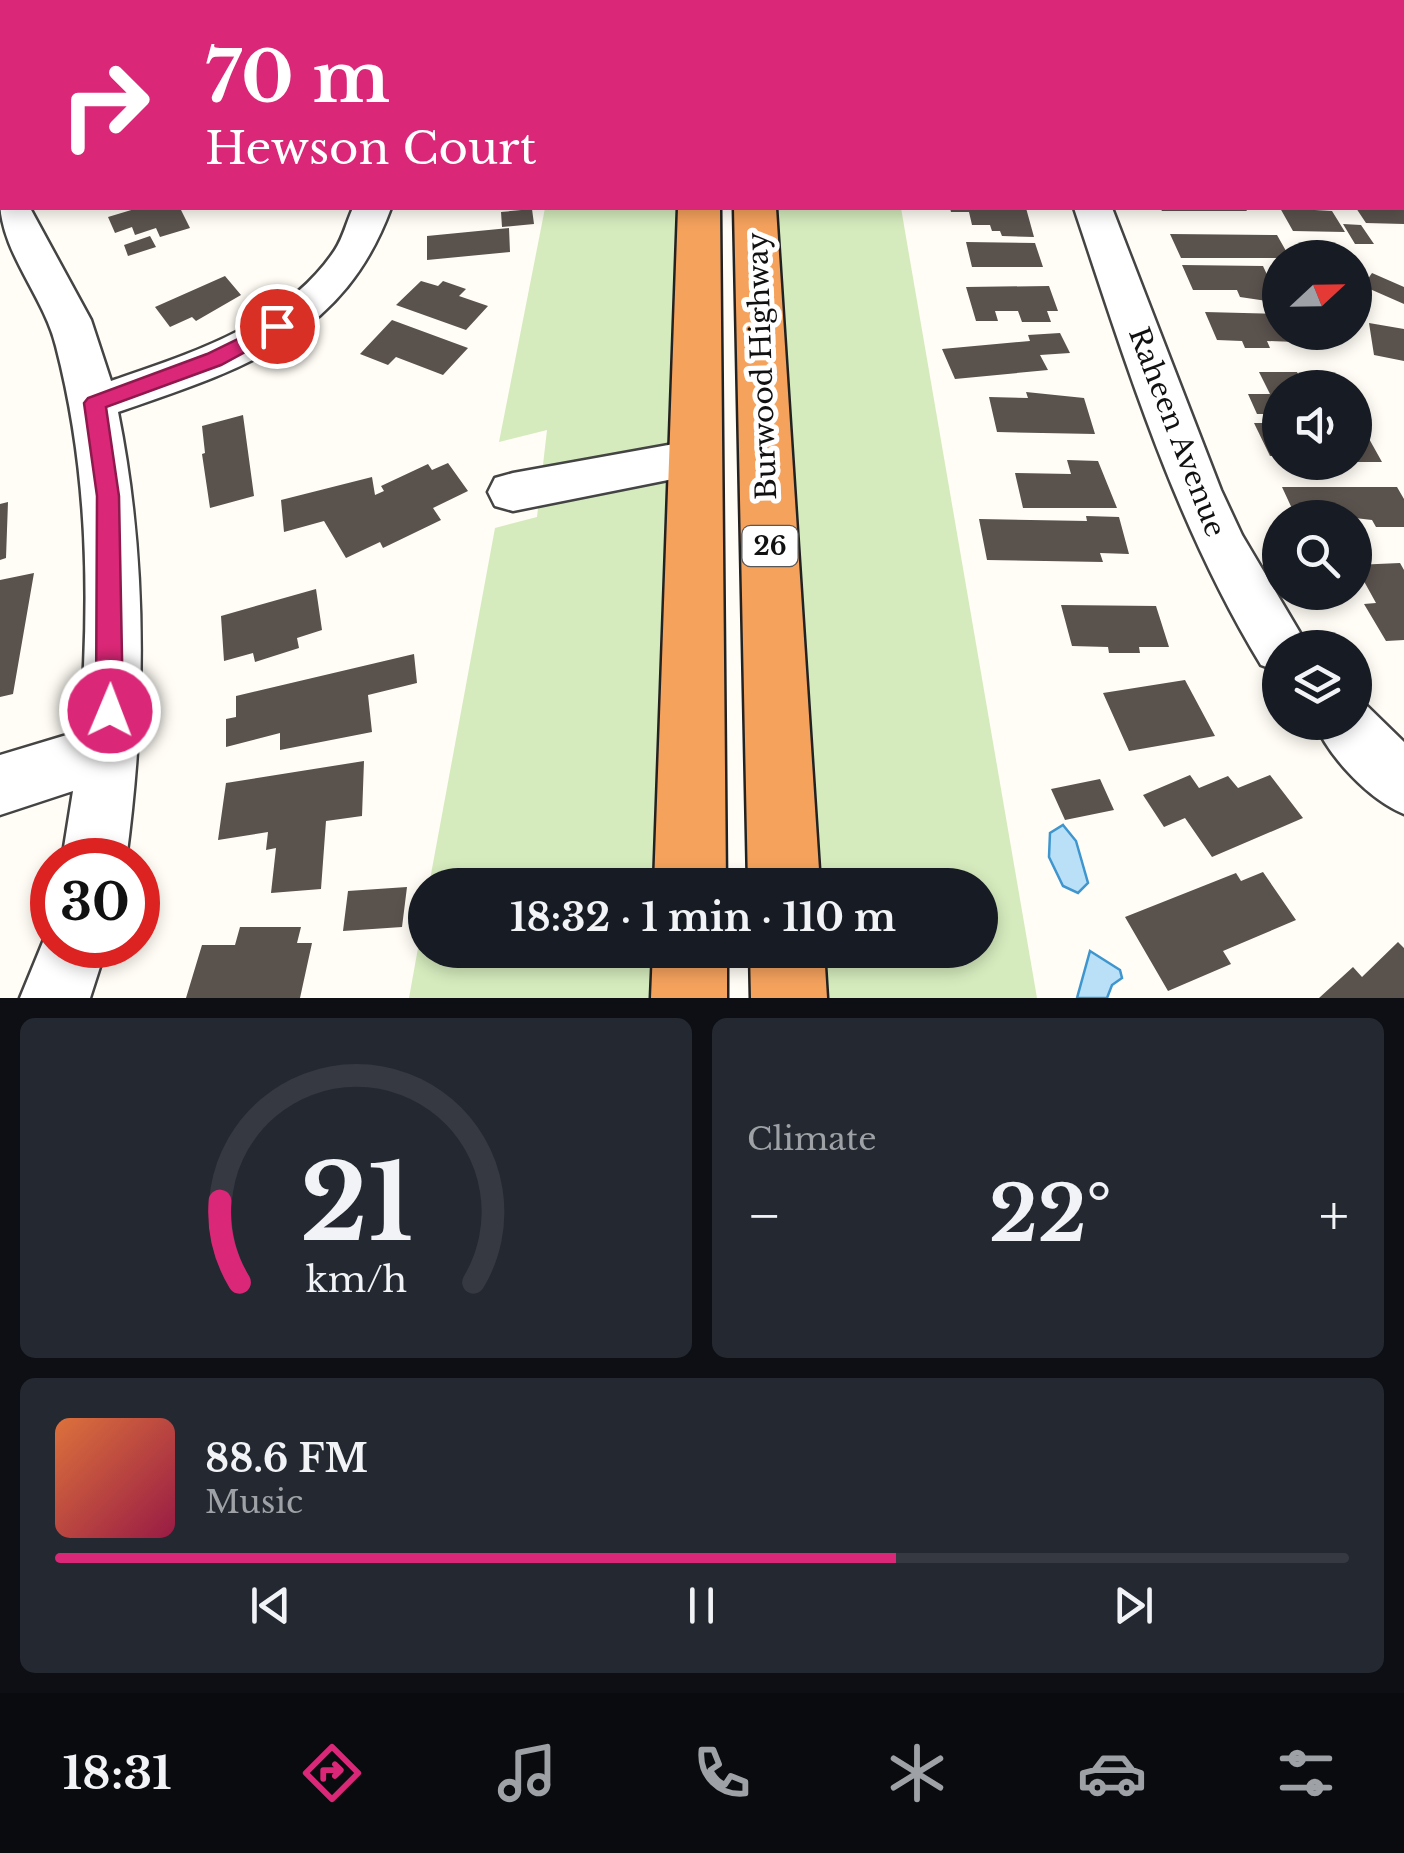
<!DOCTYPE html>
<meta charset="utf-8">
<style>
body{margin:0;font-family:"Libre Baskerville",serif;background:#242831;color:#f1f3f6;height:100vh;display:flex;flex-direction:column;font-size:38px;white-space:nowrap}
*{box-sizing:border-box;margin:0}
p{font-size:32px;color:#9ea1a6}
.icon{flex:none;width:55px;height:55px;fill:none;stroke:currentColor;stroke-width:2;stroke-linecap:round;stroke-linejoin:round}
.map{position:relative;height:998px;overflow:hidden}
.drawer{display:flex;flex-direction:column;gap:20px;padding:20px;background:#0d0f14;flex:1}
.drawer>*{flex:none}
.guide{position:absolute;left:0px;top:0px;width:1405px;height:210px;box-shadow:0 5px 15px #0003;background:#db2777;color:#fff;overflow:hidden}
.needle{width:65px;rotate:68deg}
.buttons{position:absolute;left:1262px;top:240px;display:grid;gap:20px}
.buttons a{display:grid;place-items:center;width:110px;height:110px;border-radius:50%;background:#171b24;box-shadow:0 5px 15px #0003;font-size:50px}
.speed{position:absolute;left:30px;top:838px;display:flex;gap:20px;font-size:50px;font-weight:700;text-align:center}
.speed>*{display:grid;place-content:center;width:130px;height:130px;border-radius:50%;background:#171b24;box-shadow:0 5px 15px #0003;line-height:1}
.speed .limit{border:15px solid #d22;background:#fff;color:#111}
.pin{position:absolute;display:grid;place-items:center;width:85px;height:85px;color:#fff;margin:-42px;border:5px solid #fff;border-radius:50%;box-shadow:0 2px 10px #0007}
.me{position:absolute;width:110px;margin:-55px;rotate:1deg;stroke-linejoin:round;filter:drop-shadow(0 0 8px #0008)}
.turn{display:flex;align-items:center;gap:35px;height:210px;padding:0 40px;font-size:45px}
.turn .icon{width:130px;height:130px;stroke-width:2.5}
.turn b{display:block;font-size:70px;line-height:85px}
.big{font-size:75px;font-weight:700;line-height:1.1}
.drawer .tile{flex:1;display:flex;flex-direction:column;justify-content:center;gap:15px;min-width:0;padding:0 35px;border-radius:15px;background:#242831}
.drawer .dial{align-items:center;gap:0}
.dial svg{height:260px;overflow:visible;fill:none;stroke:#363941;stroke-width:7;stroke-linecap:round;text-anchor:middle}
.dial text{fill:#f1f3f6;stroke:none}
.song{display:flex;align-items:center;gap:30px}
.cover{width:120px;height:120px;border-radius:15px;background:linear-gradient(135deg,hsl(20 70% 55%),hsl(340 70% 35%))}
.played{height:10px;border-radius:5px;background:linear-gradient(90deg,#db2777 65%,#363941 65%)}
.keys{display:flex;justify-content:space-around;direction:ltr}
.heat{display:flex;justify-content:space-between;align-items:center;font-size:55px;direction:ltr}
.drawer .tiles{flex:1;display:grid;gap:20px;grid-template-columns:1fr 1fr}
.tile:last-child{grid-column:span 2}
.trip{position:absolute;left:408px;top:868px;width:590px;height:100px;border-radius:50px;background:#171b24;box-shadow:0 5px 15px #0003;font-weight:700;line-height:100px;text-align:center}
.tabs{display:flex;height:160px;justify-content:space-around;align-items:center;background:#090b0e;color:#9ea1a6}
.tabs .icon{width:70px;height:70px}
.tabs .active{color:#db2777}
.tabs b{font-size:45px;color:#f1f3f6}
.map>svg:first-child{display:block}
.green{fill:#d5ebbd}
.water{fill:#b9e0f7;stroke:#3f96cf;stroke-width:2.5}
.building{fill:#5a524d}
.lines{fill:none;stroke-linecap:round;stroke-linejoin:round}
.minor-casing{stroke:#444;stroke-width:5}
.highway-casing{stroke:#222;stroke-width:5}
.minor{fill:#fff;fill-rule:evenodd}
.highway{fill:#f5a25d;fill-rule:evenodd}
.route{fill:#db2777;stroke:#8e194d;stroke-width:2.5}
.labels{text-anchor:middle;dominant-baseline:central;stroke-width:10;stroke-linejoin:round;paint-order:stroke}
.shield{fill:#fff;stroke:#585858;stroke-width:2.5}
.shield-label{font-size:25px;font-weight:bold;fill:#111}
.street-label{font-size:28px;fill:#111;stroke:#fff}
</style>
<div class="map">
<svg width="1404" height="998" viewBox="0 0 1404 998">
<rect width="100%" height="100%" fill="#fffdf5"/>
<path class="green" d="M545,208h154l-9,677h-261l66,-357 42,-11 10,-87 -48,12z
M759,208h142l136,790h-232l-3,-48h178v-65h-182z
M425,909v41h265l-1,48h-280z"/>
<path class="water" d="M1063,825l13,16 12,42 -10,10 -15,-7 -14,-29 1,-24z
M1090,951l30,19 2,8 -10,7 -5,13h-30z"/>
<path class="building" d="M138,208h42l10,20 -30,9 -4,-9 -21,7 -3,-8 -17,6 -7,-16z
M950,208h76l8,29 -32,-1 -2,-5h-8l-2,-6h-18l-3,-13h-18z
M1160,208h85l2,3h-85z
M1280,208l52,3 13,21 -52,-1z
M1356,208h48v16l-38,-1z
M532,209l2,15 -32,3 -1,-15z
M1343,224l18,1 13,19h-19z
M509,228l1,24 -83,8v-24z
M1170,234l107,1 13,23h-109z
M150,236l6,11 -28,9 -4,-11z
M966,242l69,1 8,24h-71z
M1182,265l81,1 17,37 -40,-6 -3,-7h-44z
M1372,273l32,14v17l-41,-18z
M225,276l16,19 -45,26 -4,-4 -22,10 -15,-20z
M421,281l17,5 5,-5 23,8 -7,7 29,10 -22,24 -70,-25z
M1049,286l9,25h-11l4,11h-29l-4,-11h-23l3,10h-22l-10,-34z
M1205,312l75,2v18h11l5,10 -29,-1 3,7h-25l-3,-7 -25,-1z
M392,320l76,28 -25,27 -47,-18 -8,8 -28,-11z
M1369,323l35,6v32l-30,-6z
M1060,333l10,20 -30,2 8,15 -93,9 -13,-30 88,-8 -2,-6z
M1259,372h38l6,11h45l2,5h-70v26h-23l-9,-20h22z
M1026,392l58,6 11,36 -98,-2 -8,-35 39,1z
M243,415l11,81 -44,12 -8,-54 3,-1 -3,-27z
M1254,423h26v33h-10z
M1355,428h8l19,34h-27z
M1067,460l31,1 19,47h-94l-8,-35 56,1z
M448,463l20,28 -35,17 8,12 -58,28 -3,-6 -34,16 -22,-37 -40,11 -3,-32 91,-23 3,18 9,-4 -3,-5 47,-22 4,6z
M1282,487h115l7,12v28h-28l-4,-7 -17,-2 -60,-3z
M8,502l-2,56 -6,2v-56z
M1086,516l33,1 10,37 -29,-1 3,9 -116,-2 -8,-41 108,2z
M1400,563l4,7v70l-18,1 -22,-37 12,-1 -21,-38z
M34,573l-21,121 -13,3v-117z
M316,589l6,41 -25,8 2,10 -44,14 -2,-9 -29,8 -3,-45z
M1061,605l95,1 13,41h-30l1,6h-31l-1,-6 -36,-1z
M414,654l3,29 -49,12 4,37 -92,18v-17l-54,14v-28l10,-2v-21z
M1185,680l30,56 -86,15 -26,-58z
M364,761l-2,55 -36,5 -5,68 -50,4 5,-45 -10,2 2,-18 -50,8 8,-57z
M1190,775l9,13 29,-12 10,12 32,-13 33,43 -91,39 -27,-39 -21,9 -21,-32z
M1100,779l14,31 -49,10 -14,-31z
M1263,872l33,48 -73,31 8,13 -63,27 -43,-74 111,-44 5,8z
M407,887l-5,40 -59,4 5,-40z
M240,927h61l-4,16h15l-12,55h-114l16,-53h33z
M1398,942l6,6v50h-85l34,-31 9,10z"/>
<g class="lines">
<defs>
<path id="minor" d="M1312,0h31l1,2h-30z
M1402,39h2v23l-2,-1z
M1402,148h2v22h-2z
M0,199l2,9h28l61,112 20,61c79,-27 175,-57 224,-131 8,-12 12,-29 18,-42h38c-48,131 -151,162 -273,204 30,149 28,299 8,448h-64l11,-69 -73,24v-60l80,-24c10,-130 9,-258 -24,-385 -13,-52 -56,-94 -56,-147z
M1074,208h38l109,282 21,45 67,113h-29v24l-19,-7c-87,-143 -134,-299 -187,-457z
M696,440l17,5 7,13 -7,13 -200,40 -18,-5 -7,-14 7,-14 18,-5z
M1355,699l9,4 40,39v72c-36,-15 -74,-56 -90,-92h41z
M52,920v25h55l-17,53h-70z"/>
<path id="highway" d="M685,0h34v2h-33z
M729,0h34v2h-33z
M678,208h42l6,677h-72z
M734,208h42l44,677h-72z
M653,950h74v48h-76z
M750,950h74l3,48h-76z"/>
</defs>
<use href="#minor" class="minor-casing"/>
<use href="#highway" class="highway-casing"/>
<use href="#minor" class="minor"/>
<use href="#highway" class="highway"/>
</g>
<path class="route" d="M277,320l7,2v9l-63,34 -115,42 13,89 4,215 -4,9 -9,4 -10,-4 -4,-9 1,-215 -13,-93 4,-5 119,-44z"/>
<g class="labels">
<rect class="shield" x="742.5" y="526" width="55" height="40" rx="8"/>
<g class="shield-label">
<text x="770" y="546">26</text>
</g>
<g class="street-label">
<text transform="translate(762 366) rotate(-92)">Burwood Highway</text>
<text transform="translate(1177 432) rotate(69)">Raheen Avenue</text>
</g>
</g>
</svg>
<div class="buttons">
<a><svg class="needle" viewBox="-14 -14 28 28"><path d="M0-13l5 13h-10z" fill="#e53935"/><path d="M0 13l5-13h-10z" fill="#9ea1a6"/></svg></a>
<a><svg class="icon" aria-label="sound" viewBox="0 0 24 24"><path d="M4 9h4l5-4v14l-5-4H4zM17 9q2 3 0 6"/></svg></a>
<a><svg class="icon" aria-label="search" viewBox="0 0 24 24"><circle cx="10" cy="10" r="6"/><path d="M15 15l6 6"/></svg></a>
<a><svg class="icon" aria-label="layers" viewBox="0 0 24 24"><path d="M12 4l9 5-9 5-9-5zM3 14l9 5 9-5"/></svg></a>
</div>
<div class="speed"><div class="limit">30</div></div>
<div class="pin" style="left:277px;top:326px;background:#d93025"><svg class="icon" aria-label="arrive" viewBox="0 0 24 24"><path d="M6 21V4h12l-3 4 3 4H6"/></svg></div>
<svg class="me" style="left:110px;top:711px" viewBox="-20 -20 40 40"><circle r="17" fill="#db2777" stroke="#fff" stroke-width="3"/><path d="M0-11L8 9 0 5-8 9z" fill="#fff"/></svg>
<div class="trip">18:32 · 1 min · 110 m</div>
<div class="guide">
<div class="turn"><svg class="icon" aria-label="right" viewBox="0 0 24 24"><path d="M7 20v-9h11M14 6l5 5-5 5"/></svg><div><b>70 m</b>Hewson Court</div></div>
</div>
</div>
<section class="drawer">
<div class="tiles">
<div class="tile dial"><svg viewBox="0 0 100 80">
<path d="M14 69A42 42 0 1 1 86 69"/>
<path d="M14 69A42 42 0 0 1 8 44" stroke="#db2777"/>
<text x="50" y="56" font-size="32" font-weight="700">21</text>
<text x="50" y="72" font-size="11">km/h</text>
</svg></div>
<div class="tile"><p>Climate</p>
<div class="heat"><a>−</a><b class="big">22°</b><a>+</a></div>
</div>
<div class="tile">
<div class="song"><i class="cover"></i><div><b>88.6 FM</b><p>Music</p></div></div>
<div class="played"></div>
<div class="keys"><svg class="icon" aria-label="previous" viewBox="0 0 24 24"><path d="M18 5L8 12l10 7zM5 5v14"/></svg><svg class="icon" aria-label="pause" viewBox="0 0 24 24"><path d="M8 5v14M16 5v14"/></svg><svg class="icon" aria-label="next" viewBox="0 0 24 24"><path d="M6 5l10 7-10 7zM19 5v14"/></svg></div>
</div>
</div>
</section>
<nav class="tabs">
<b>18:31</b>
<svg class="icon active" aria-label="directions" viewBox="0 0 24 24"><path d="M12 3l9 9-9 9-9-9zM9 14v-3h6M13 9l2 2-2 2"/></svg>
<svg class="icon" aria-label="music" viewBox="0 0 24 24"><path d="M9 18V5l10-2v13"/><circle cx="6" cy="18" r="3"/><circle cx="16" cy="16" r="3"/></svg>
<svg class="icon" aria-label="phone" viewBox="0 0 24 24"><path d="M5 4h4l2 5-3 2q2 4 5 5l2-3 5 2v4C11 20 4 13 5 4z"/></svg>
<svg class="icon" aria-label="climate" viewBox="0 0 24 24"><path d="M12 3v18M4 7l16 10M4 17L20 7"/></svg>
<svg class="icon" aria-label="car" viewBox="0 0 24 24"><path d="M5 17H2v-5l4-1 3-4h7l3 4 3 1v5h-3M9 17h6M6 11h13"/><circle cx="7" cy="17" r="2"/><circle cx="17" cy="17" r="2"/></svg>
<svg class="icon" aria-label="filters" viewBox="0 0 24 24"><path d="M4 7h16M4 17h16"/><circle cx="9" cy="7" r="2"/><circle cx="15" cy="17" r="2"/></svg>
</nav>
